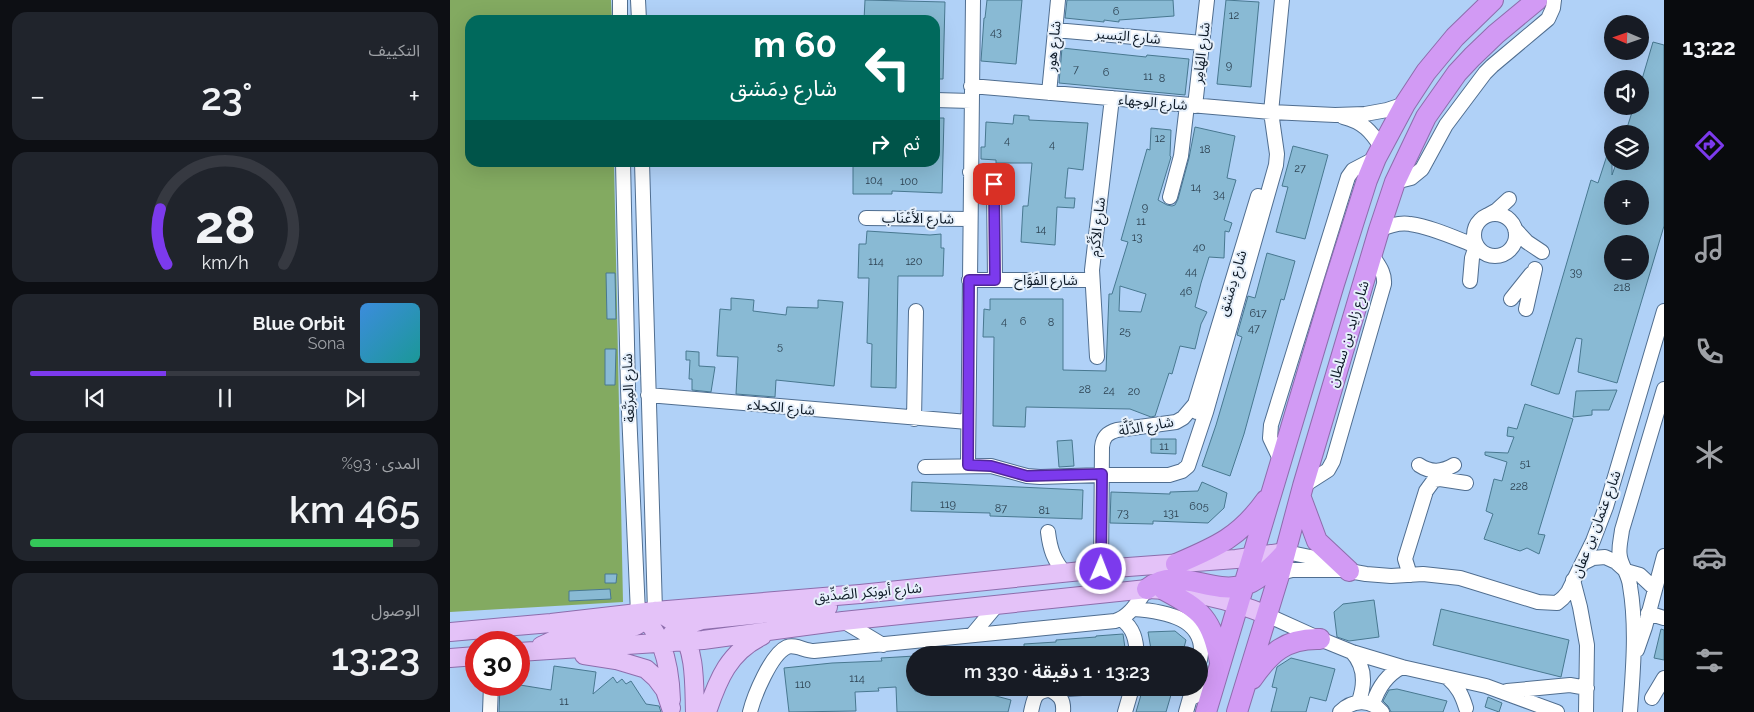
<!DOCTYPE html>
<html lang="ar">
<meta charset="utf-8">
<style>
body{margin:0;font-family:Raleway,"Noto Sans Arabic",sans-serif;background:#20242c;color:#f1f3f6;direction:rtl;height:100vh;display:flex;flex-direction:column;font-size:19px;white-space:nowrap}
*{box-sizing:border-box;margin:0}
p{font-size:16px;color:#9ea1a6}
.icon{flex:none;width:28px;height:28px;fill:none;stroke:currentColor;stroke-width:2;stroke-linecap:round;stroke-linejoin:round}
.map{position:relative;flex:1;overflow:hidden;direction:ltr}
.side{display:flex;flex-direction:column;gap:12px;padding:12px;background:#0d0f14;width:450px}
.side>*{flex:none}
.banner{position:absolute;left:15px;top:15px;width:475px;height:152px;border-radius:15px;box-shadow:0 5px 20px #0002;direction:rtl;background:#00695c;color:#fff;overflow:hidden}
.needle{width:32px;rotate:272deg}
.controls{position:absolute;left:1154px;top:15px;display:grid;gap:10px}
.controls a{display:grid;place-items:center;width:45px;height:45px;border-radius:50%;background:#171b24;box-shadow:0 5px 20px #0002;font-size:25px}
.speed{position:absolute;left:15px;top:631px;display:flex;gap:10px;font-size:25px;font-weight:700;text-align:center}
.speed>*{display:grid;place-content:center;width:65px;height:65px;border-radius:50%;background:#171b24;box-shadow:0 5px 20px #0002;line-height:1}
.speed .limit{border:8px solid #d22;background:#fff;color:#111}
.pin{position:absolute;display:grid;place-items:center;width:42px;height:42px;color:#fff;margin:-21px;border-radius:10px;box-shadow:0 2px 8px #0006}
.me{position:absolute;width:55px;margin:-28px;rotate:1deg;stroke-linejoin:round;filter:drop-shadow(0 0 4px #0008)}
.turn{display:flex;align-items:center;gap:18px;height:105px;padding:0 20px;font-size:22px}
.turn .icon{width:65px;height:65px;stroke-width:2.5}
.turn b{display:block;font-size:35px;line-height:42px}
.then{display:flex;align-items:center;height:48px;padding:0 20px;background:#0003;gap:10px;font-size:19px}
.big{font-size:38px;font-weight:600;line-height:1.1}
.side .tile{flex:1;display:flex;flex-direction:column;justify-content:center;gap:8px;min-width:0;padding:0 18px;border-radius:15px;background:#20242c}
.side .dial{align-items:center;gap:0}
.dial svg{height:130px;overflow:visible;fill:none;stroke:#363941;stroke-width:7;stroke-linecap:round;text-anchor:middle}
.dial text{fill:#f1f3f6;stroke:none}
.song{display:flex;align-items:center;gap:15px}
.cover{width:60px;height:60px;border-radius:8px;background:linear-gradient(135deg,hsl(210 70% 55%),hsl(180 70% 35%))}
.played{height:5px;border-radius:2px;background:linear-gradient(90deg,#7c3aed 35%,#363941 35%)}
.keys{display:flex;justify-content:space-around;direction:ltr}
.heat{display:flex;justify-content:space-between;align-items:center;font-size:28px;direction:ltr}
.charge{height:8px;border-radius:4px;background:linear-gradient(90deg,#34c759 93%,#363941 0)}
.trip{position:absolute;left:456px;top:646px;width:302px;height:50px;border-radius:25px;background:#171b24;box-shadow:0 5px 20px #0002;font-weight:600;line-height:50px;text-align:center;direction:rtl}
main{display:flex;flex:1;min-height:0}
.menu{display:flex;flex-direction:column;width:90px;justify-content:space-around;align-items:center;background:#090b0e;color:#9ea1a6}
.menu .icon{width:35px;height:35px}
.menu .on{color:#7c3aed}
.menu b{font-size:22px;color:#f1f3f6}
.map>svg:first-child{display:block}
.forest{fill:#83aa61}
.building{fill:#89bad4;stroke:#487890;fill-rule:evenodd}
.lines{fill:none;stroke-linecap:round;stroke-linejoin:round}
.minor-casing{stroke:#506e90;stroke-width:16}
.major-casing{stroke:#8d6dac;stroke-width:20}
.highway-casing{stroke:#8d6dac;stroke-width:22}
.minor{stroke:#fff;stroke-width:14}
.major{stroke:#e4c2f8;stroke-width:18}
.highway{stroke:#d29af4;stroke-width:20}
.route-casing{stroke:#51269a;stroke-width:12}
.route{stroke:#7c3aed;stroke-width:9}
.labels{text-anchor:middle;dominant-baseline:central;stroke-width:4;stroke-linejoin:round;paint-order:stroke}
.number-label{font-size:11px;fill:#2d4252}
.street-label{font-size:14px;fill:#0e1a27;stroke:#e6f0fb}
</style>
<main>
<nav class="menu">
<b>13:22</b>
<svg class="icon on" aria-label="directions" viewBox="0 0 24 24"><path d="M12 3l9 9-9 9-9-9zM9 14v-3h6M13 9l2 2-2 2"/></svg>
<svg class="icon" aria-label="music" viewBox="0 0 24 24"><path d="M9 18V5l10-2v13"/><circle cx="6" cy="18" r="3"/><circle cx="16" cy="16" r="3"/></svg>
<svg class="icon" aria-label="phone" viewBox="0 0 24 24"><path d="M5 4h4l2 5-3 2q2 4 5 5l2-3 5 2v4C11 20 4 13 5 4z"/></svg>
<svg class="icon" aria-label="climate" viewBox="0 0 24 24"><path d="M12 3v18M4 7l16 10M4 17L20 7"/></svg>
<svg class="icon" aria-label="car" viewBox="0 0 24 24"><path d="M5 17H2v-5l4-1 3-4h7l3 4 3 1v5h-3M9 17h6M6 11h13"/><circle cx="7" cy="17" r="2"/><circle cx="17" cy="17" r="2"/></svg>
<svg class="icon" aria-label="filters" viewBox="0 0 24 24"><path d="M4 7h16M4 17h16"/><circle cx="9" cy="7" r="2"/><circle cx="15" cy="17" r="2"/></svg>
</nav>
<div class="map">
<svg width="1214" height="712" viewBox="0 0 1214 712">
<rect width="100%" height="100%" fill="#b0d1f7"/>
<path class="forest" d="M0,0h161l1,20h-142v142l144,1 9,439 -173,10z"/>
<path class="building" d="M415,0l80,2 -2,77h-8v-59h-71z
M537,0h35l-6,64 -35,-3 3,-43h1z
M617,0h106l1,16 -55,4v2l-15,-2v2l-39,-4z
M776,0l33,2 -8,85 -34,-3z
M1203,42l11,3v181l-47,157 -39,-11 4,-33 -6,-1 -17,56h-3l-25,-9 60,-205 7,3 13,-40h1v32l5,-14h23v-27h-15l9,-28h6v-20zM1162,189h28v27h-28zM1162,244h28v27h-28z
M612,48l84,9 1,-2 42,4 -4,36 -126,-12z
M564,115l15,1v4l59,3 -5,47 -15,-2 -3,30h10l-1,10 -17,-1 -2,38 -34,-3 2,-36h5l4,-43h-36v-3l-15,-1v-12h4l1,-25 27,2z
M485,118h9l-2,75 -50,-2v3h-39v-32h82z
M745,127l40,9 -8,42 9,2 -12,40 8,3 -3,9 -4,-1 -1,27 -15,-1 -8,26 -6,24 12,5 -6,12 -6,25 -15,-3 -8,28 -3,-1 -14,43 -4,1 -21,-8 -104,-2 -1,20 -32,-1 1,-89h-11l1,-28 6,1v-11h73v71l43,1 3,-77h3l16,-52 -7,-2 26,-91 3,1 1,-22 20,2 -1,26 1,1 -13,43 9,5 5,1 3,-1 3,-6 11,-41zM670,286l26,8 -5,18 -22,-1z
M843,146l35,9 -23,84 -29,-7 12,-45 -6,-1z
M417,231l63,4 11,-1v14h3l-1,28h-45l-2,112 -25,-1 1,-43 -5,-1 2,-65h-11l1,-34h7z
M817,253l28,8 -11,39 -3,-1 -37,135 -14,42 -28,-10 14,-41 26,-88 -5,-2 11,-39 7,2z
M156,273h9l1,46h-9z
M281,298l23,2 -1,11 33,4 1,-8 31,1v-8l25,2 -9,84 -58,-6 -1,17 -39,-3 2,-37 -21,-1 3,-47 11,1z
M155,349h11l-1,36h-10z
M236,351l13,1v14l16,1 -4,25 -19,-2v-11h-3l1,-19h-4z
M1167,390l-8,20h-17v5l-19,2 3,-26z
M1075,404l48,15 -35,115 7,1 -6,19 -12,-6 -7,3 -36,-12 9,-25 -7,-3 8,-32 8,2 5,-19 -22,-7v-3l23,1 6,-16 -7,-1 1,-9 9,2z
M701,439h25v15l-25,-1z
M622,440l2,26 -15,1 -2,-26z
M462,482l171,8 -1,29 -92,-3v-3l-79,-2z
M752,482l25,11 -3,15 -16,15 -55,-2v3l-43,-1 1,-31 59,2v-2l28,-1z
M155,574h12l-1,9h-11z
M160,589l1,10 -42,2v-10z
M924,600l5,37 -30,4 -12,-4 -3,-25 9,-8z
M991,609l128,31 -8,37 -128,-32z
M1211,629l3,1v30l-10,-2z
M725,631l11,9 -4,15h-30l-4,-23z
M673,634l3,21h-118v-7l16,-1v-3l32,-2v-2l40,-3v-1z
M465,656v35l55,-2 41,11 -3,12h-111l-1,-25 -18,1 1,3 -24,1 1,19 -67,1 -5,-44 48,-5 50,-2 -1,-3z
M841,658l44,11 -9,32 -16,-4 -4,15h-35l6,-24 -5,-1 5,-20z
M104,666l42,6 -3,22 20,-17 4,6 5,-4 4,5 5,-3 15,23 13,2 2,6h-162l1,-27h20l31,5z
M693,688h30l-7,24h-30z
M947,689l50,12 -4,11h-52l-3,-6 -5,-5 6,-11z
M1038,697l14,6 -3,9 -14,-5z"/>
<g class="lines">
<defs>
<path id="minor" d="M170,0v20
M188,0l1,20
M605,30l147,13
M521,86l300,26 64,3 30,-1 22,-4 18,-6
M599,93l9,-93
M485,100l36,1
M745,106l12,-106
M893,117c20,5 28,14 38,30
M173,162l5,227 10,224
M192,162l13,449
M520,172l19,6 5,6 1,96
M945,182l16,-4 11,-9 24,-44 39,-52 7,-7 56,-47 5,-11 1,-8
M720,197l11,-41 6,-51
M1024 235a21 21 0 1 1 42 0a21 21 0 1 1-42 0Z
M1038,215l9,-5 12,-11
M416,218l104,1
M1065,229l12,13 15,10
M929,230c9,-4 21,-8 31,-6 22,3 45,14 66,22l-4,12 -2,23
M519,280h123
M1061,299l20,-25
M1076,309l9,-40
M647,357l-5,-87 20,-172
M198,395l320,27
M756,412h-9l-2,-8 63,-208
M464,419l2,-108
M831,461l-11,-23 1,-13 77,-248 5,-7 23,-12
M518,465l5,-465
M969,465c12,8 23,7 35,0
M475,467l66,-1 36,10 13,1 62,-2h67l13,-4 6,-5 18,-54 70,-247 1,-11 -6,-42 11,-112
M853,486l25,-16 5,-9 51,-177c1,-12 -6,-19 -12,-29
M598,532c2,17 6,29 17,41
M836,552l34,7 29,12 17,3 25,2 32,-2 37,4 78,24 19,1 6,-5 5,-6 25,-51 13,-34 58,-196
M1133,563l10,-5 12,-1 11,5 10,9 14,4 15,14
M651,569l1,-122c1,-10 5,-14 15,-17l59,-8 7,-4 12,-14
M823,575l19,-5h49
M960,575l-5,-16 21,-68 8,-11 6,-1 26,4
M1123,580l7,27 7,38 -1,67
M683,609c30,2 76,9 67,51
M1198,613l16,5
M817,615l53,24 32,13 50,15 84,19 71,26
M671,619c13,9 15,21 16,36
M393,621l40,24
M522,635l25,-30
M1187,650l8,-23 19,-71
M902,652c13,14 13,32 7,49
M998,678c10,9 14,17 18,30
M600,690l32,-2
M1057,691l63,-6 17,3
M1202,698l12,-20
M740,699l25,-16
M923,704c5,-16 13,-29 29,-37
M40,712l1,-27
M300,712c4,-16 21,-58 37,-65 8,-3 18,4 27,4l301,-30c15,-4 23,-20 32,-32
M581,712c3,-13 3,-21 19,-22 10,5 14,10 13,22
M675,712l7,-24
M736,712l6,-21
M890,712c12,-12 30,-14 42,0
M1180,712c3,-41 7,-85 0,-126 -1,-11 -8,-19 -10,-29 -2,-8 1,-18 2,-27l42,-141"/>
<path id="major" d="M188,613c26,19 32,56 33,87
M0,632l101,-9 104,-12 205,-17 241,-25 135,-10 50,-7
M221,635l8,-7 23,-8 126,-13
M91,646l13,-6 13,-4 69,-10 11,-7 8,-8c9,5 19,9 25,18 16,22 14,57 15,83
M69,652l184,-12 140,-19 304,-32c40,1 83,11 120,26
M134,655l32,5 30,9 10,9 9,12 6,18
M0,658l26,-2
M257,712c11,-33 22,-60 55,-76"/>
<path id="highway" d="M851,498l16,43 32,30
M726,564c40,-17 64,-27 90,-64
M697,589c29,-24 62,5 94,-3 16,-3 32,-20 43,-32
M714,590c38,20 48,29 56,72
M802,679c18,-26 34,-41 68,-40
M756,712l128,-428 33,-104 9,-22 29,-54 21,-32 29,-35 38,-37
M787,712l43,-140 23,-86 76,-256 16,-48 31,-65 31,-44 15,-16 24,-23 41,-34"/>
</defs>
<use href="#minor" class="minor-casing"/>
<use href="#major" class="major-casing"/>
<use href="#highway" class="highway-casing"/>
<use href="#minor" class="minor"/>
<use href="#major" class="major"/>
<use href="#highway" class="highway"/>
</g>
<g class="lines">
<defs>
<path id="route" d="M544,184l1,96h-26l-1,185 23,1 36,10 75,-2 -1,95"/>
</defs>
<use href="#route" class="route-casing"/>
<use href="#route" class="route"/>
</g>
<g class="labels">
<g class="number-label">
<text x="666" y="11">6</text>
<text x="784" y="15">12</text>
<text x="546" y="32">43</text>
<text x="779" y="65">9</text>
<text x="626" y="69">7</text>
<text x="656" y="72">6</text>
<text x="698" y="76">11</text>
<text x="712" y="78">8</text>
<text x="710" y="138">12</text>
<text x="557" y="140">4</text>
<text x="602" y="144">4</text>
<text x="755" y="149">18</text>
<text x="850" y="168">27</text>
<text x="424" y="180">104</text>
<text x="459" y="181">100</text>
<text x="746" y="187">14</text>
<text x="769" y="194">34</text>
<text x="695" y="207">9</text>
<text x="691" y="221">11</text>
<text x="591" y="229">14</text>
<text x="687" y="237">13</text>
<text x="749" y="247">40</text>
<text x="426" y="261">114</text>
<text x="464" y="261">120</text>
<text x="741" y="271">44</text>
<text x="1126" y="272">39</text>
<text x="1172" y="287">218</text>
<text x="736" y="291">46</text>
<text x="808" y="313">617</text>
<text x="554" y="321">4</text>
<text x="573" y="321">6</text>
<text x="601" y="322">8</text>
<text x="804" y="328">47</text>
<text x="675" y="331">25</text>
<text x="330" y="346">5</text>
<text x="635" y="389">28</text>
<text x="659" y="390">24</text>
<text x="684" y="391">20</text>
<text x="714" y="446">11</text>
<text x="1075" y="463">51</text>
<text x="1069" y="486">228</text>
<text x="498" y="504">119</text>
<text x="749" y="506">605</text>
<text x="551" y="508">87</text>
<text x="594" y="510">81</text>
<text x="673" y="513">73</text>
<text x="721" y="513">131</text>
<text x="407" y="678">114</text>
<text x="353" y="684">110</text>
<text x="114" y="701">11</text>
</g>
<g class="street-label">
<text transform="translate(678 36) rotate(5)">شارع اليَسير</text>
<text transform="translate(603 46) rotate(-84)">شارع هور</text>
<text transform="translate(751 53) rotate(-83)">شارع الهَامِر</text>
<text transform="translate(703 102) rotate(5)">شارع الوجهاء</text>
<text transform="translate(468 218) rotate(1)">شارع الأَعْنَاب</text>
<text transform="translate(647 227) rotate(-84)">شارع الأَكْرَم</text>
<text x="596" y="280">شارع الفَوَّاح</text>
<text transform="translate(782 283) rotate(-73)">شارع دِمَشق</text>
<text transform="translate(898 334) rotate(-73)">شارع زايد بن سلطان</text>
<text transform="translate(178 388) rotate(-92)">شارع المِرَبَّعة</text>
<text transform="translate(331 407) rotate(5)">شارع الكحلاء</text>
<text transform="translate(696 426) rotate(-10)">شارع الدَّلَّة</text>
<text transform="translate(1146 524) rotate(-69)">شارع عثمان بن عفان</text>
<text transform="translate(418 592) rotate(-5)">شارع أبوبَكر الصِّدِّيق</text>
</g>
</g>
</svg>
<div class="controls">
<a><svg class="needle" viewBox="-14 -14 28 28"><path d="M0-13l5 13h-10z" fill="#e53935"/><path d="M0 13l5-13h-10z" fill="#9ea1a6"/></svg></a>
<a><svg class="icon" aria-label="sound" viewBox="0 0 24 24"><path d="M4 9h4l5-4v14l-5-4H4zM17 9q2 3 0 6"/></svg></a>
<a><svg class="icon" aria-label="layers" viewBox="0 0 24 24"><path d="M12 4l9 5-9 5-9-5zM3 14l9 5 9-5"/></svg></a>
<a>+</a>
<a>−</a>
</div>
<div class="speed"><div class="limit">30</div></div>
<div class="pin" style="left:544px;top:184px;background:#d93025"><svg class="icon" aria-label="arrive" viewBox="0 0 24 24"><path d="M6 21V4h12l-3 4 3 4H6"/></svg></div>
<svg class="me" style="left:651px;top:569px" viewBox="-20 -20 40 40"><circle r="17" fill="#7c3aed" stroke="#fff" stroke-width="3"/><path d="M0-11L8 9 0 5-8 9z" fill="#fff"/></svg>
<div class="trip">13:23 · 1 دقيقة · 330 m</div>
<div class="banner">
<div class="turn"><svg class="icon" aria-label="left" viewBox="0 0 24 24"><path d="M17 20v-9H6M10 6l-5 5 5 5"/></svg><div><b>60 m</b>شارع دِمَشق</div></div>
<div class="then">ثم<svg class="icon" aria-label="right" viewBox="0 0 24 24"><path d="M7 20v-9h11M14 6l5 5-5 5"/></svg></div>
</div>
</div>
<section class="side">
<div class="tile"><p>التكييف</p>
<div class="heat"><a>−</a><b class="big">23°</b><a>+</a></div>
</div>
<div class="tile dial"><svg viewBox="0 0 100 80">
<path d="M14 69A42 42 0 1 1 86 69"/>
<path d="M14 69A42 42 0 0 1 10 35" stroke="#7c3aed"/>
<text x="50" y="56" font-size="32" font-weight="700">28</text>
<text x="50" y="72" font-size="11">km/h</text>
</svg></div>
<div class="tile">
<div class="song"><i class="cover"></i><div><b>Blue Orbit</b><p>Sona</p></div></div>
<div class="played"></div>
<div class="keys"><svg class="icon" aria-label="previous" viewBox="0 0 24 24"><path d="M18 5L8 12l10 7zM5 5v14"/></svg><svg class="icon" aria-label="pause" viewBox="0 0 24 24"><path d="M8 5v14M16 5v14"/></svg><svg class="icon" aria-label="next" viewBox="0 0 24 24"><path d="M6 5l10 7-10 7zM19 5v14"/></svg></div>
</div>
<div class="tile"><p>المدى · 93%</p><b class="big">465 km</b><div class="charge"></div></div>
<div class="tile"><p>الوصول</p><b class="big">13:23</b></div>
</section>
</main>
